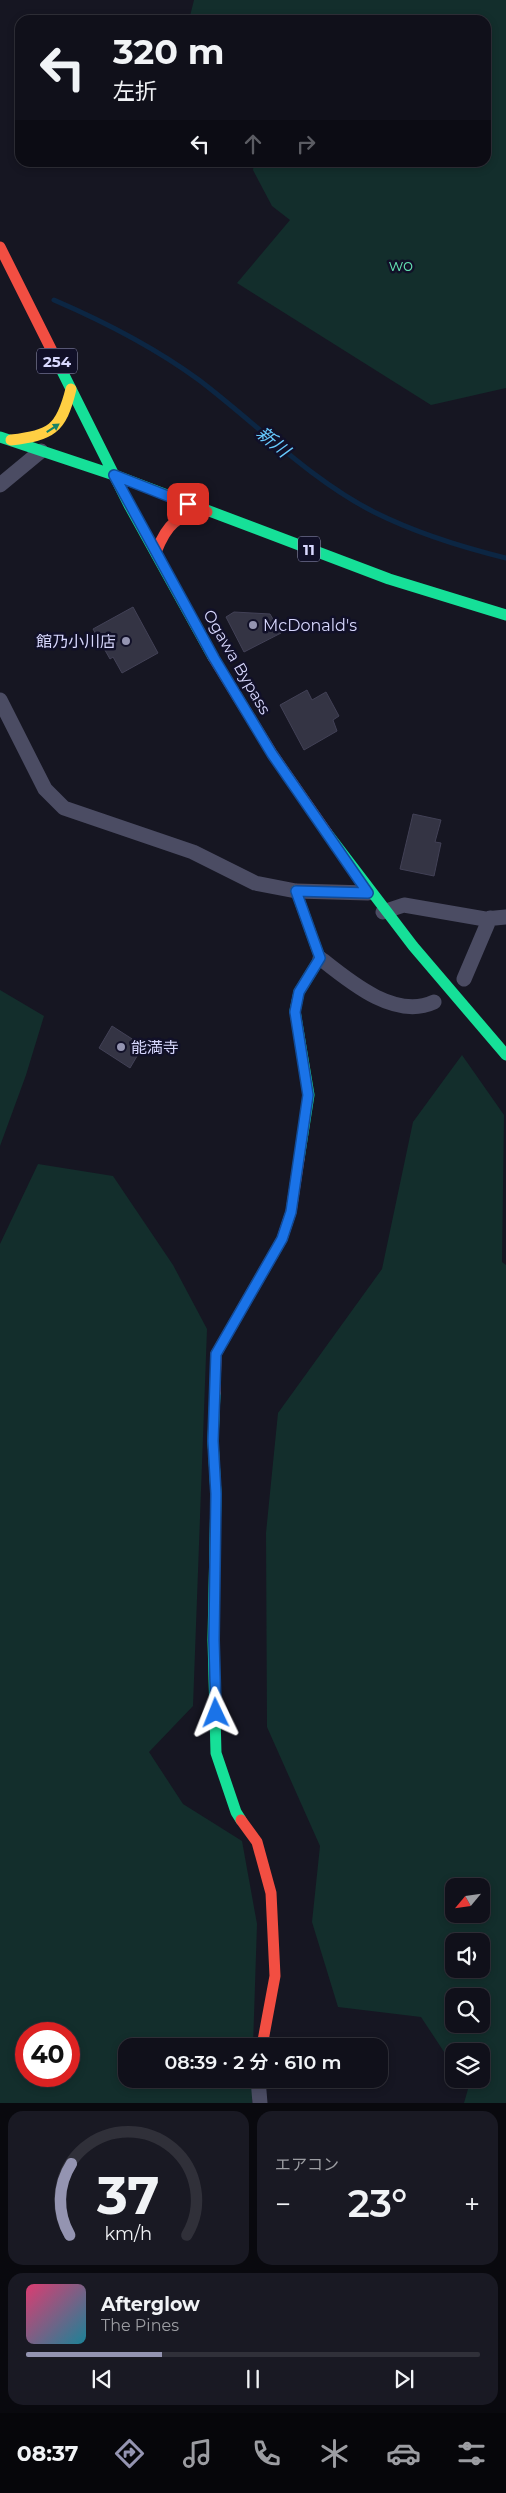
<!DOCTYPE html>
<html lang="ja">
<meta charset="utf-8">
<style>
body{margin:0;font-family:Montserrat,"Noto Sans JP",sans-serif;background:#191923;color:#f1f3f6;height:100vh;display:flex;flex-direction:column;font-size:19px;white-space:nowrap}
*{box-sizing:border-box;margin:0}
p{font-size:16px;color:#9c9da2}
.icon{flex:none;width:28px;height:28px;fill:none;stroke:currentColor;stroke-width:2;stroke-linecap:round;stroke-linejoin:round}
.map{position:relative;height:2103px;overflow:hidden}
.sheet{display:flex;flex-direction:column;gap:8px;padding:8px;background:#09090e;flex:1}
.sheet>*{flex:none}
.guide{position:absolute;left:15px;top:15px;width:476px;height:152px;border-radius:15px;box-shadow:0 2px 8px #0003,0 0 0 1px #303039;background:#10101a;color:#f1f3f6;overflow:hidden}
.needle{width:32px;rotate:241deg}
.buttons{position:absolute;left:445px;top:1878px;display:grid;gap:10px}
.buttons a{display:grid;place-items:center;width:45px;height:45px;border-radius:10px;background:#10101a;box-shadow:0 2px 8px #0003,0 0 0 1px #303039;font-size:25px}
.speed{position:absolute;left:15px;top:2022px;display:flex;gap:10px;font-size:25px;font-weight:700;text-align:center}
.speed>*{display:grid;place-content:center;width:65px;height:65px;border-radius:50%;background:#10101a;box-shadow:0 2px 8px #0003,0 0 0 1px #303039;line-height:1}
.speed .limit{border:8px solid #d22;background:#fff;color:#111}
.pin{position:absolute;display:grid;place-items:center;width:42px;height:42px;color:#fff;margin:-21px;border-radius:10px;box-shadow:0 2px 8px #0006}
.me{position:absolute;width:55px;margin:-28px;rotate:358deg;stroke-linejoin:round;filter:drop-shadow(0 0 4px #0008)}
.turn{display:flex;align-items:center;gap:18px;height:105px;padding:0 15px;font-size:22px}
.turn .icon{width:65px;height:65px;stroke-width:2.5}
.turn b{display:block;font-size:35px;line-height:42px}
.lanes{display:flex;align-items:center;height:48px;padding:0 15px;background:#0003;justify-content:center;gap:25px;direction:ltr}
.lanes .off{opacity:.35}
.big{font-size:38px;font-weight:600;line-height:1.1}
.sheet .widget{flex:1;display:flex;flex-direction:column;justify-content:center;gap:8px;min-width:0;padding:0 18px;border-radius:15px;background:#191923}
.sheet .dial{align-items:center;gap:0}
.dial svg{height:130px;overflow:visible;fill:none;stroke:#303039;stroke-width:7;stroke-linecap:round;text-anchor:middle}
.dial text{fill:#f1f3f6;stroke:none}
.song{display:flex;align-items:center;gap:15px}
.cover{width:60px;height:60px;border-radius:8px;background:linear-gradient(135deg,hsl(340 70% 55%),hsl(190 70% 35%))}
.played{height:5px;border-radius:2px;background:linear-gradient(90deg,#9494b1 30%,#303039 30%)}
.keys{display:flex;justify-content:space-around;direction:ltr}
.heat{display:flex;justify-content:space-between;align-items:center;font-size:28px;direction:ltr}
.sheet .tiles{flex:1;display:grid;gap:8px;grid-template-columns:1fr 1fr}
.widget:last-child{grid-column:span 2}
.trip{position:absolute;left:118px;top:2038px;width:270px;height:50px;border-radius:15px;background:#10101a;box-shadow:0 2px 8px #0003,0 0 0 1px #303039;font-weight:600;line-height:50px;text-align:center}
.tabs{display:flex;height:80px;justify-content:space-around;align-items:center;background:#06060a;color:#9c9da2}
.tabs .icon{width:35px;height:35px}
.tabs .selected{color:#9494b1}
.tabs b{font-size:22px;color:#f1f3f6}
.map>svg:first-child{display:block}
.green{fill:#132e2c;fill-rule:evenodd}
.lines{fill:none;stroke-linecap:round;stroke-linejoin:round}
.stream{stroke:#0c2643;stroke-width:5}
.building{fill:#343444;stroke:#424156}
.street{stroke:#4b4c63;stroke-width:15}
.fast{stroke:#16e098;stroke-width:11}
.slow{stroke:#ffcf43;stroke-width:11}
.jam{stroke:#f24e42;stroke-width:11}
.oneway{fill:#148266}
.route-casing{stroke:#114b97;stroke-width:12}
.route{stroke:#1a73e8;stroke-width:9}
.poi-dot{fill:#9494b1;stroke:#111028;stroke-width:2}
.labels{text-anchor:middle;dominant-baseline:central;stroke-width:5;stroke-linejoin:round;paint-order:stroke}
.shield{fill:#111028;stroke:#9c9cbe;stroke-width:1}
.shield-label{font-size:15px;font-weight:bold;fill:#d8d8fe}
.park-label{font-size:16px;fill:#63dfb0;stroke:#111028}
.poi-label{font-size:16px;fill:#d8d8fe;stroke:#111028;text-anchor:start}
.street-label{font-size:16px;fill:#d8d8fe;stroke:#111028}
.water-label{font-size:18px;font-style:italic;fill:#67cafd;stroke:#111028}
</style>
<div class="map">
<svg width="506" height="2103" viewBox="0 0 506 2103">
<rect width="100%" height="100%" fill="#161622"/>
<path class="green" d="M194,0h312v388l-75,17 -194,-122 53,-63 -18,-14 -19,-36 1,-7 232,-1v-142h-297z
M0,990l44,26 -18,59 -26,71z
M462,1055l42,60 -2,147 4,3v838h-42l4,-14 -6,-10h19v-28h-27v16l-33,-50 -83,-10 -26,-85 8,-76 -53,-119 -1,-194 12,-120 104,-144 31,-147zM454,1886h27v28h-27zM454,1941h27v28h-27zM454,1996h27v28h-27z
M38,1164l75,12 60,89 34,64 -14,377 -44,46 34,52 59,37 15,83 -4,122h-127v33h126v24h-252v-859zM26,2034h43v42h-43z"/>
<g class="lines">
<path class="stream" d="M54,300c51,22 100,47 145,80 58,44 110,99 175,132 42,21 87,35 132,46"/>
</g>
<path class="building" d="M133,607l25,46 -36,20 -9,-16 -3,2 -17,-30z
M234,612l36,2 11,19 -37,19 -18,-35z
M307,690l5,10 14,-8 13,24 -6,4 4,11 -33,19 -24,-45z
M413,814l28,6 -6,22 6,1 -7,33 -34,-7z
M112,1026l31,20 -13,22 -31,-20z"/>
<g class="lines">
<path class="street" d="M0,485l41,-34
M0,700l45,89 19,19 129,44 62,31 41,8 72,2
M383,912l21,-7 81,14 21,-2
M320,958c30,24 75,62 114,44
M464,979l26,-61
M258,2079l2,24"/>
<path class="fast" d="M58,363l71,142 84,152
M0,437l114,38 275,104 117,36
M327,833l86,113 93,109
M296,891l24,67 -21,34 -4,19 14,84 -10,64
M215,1393l-2,48 3,53 -3,146 3,113 20,59 5,8"/>
<path class="slow" d="M11,440c40,-5 50,-10 60,-51"/>
<path class="jam" d="M0,247l58,116
M156,552c11,-28 20,-37 51,-40
M213,657l60,98 54,78
M215,1393l1,-39 66,-115 9,-27 8,-53
M241,1820l16,22 14,51 4,83 -13,70"/>
</g>
<defs><path id="oneway-solid" d="M-6-.8H1V-3.2L6.5 0L1 3.2V.8H-6Z" transform="scale(1.25)"/></defs>
<use class="oneway" href="#oneway-solid" transform="translate(53 428) rotate(-33)"/>
<g class="lines">
<defs>
<path id="route" d="M188,504l-74,-29 100,183 58,96 96,139 -72,-2 24,67 -21,34 -4,20 13,83 -17,117 -9,27 -66,115 -3,87 3,53 -2,146 2,73"/>
</defs>
<use href="#route" class="route-casing"/>
<use href="#route" class="route"/>
</g>
<g class="poi-dot">
<circle cx="253" cy="625" r="5"/>
<circle cx="126" cy="641" r="5"/>
<circle cx="121" cy="1047" r="5"/>
</g>
<g class="labels">
<g class="shield">
<rect x="37" y="348.5" width="40" height="25" rx="4"/>
<rect x="298" y="536.5" width="22" height="25" rx="4"/>
</g>
<g class="shield-label">
<text x="57" y="361">254</text>
<text x="309" y="549">11</text>
</g>
<g class="park-label">
<text x="401" y="265">wo</text>
</g>
<g class="poi-label">
<text x="263" y="625">McDonald's</text>
<text x="116" y="641" text-anchor="end">館乃小川店</text>
<text x="131" y="1047">能満寺</text>
</g>
<g class="street-label">
<text transform="translate(237 662) rotate(60)">Ogawa Bypass</text>
</g>
<g class="water-label">
<text transform="translate(273 442) rotate(40)">新川</text>
</g>
</g>
</svg>
<div class="buttons">
<a><svg class="needle" viewBox="-14 -14 28 28"><path d="M0-13l5 13h-10z" fill="#e53935"/><path d="M0 13l5-13h-10z" fill="#9c9da2"/></svg></a>
<a><svg class="icon" aria-label="sound" viewBox="0 0 24 24"><path d="M4 9h4l5-4v14l-5-4H4zM17 9q2 3 0 6"/></svg></a>
<a><svg class="icon" aria-label="search" viewBox="0 0 24 24"><circle cx="10" cy="10" r="6"/><path d="M15 15l6 6"/></svg></a>
<a><svg class="icon" aria-label="layers" viewBox="0 0 24 24"><path d="M12 4l9 5-9 5-9-5zM3 14l9 5 9-5"/></svg></a>
</div>
<div class="speed"><div class="limit">40</div></div>
<div class="pin" style="left:188px;top:504px;background:#d93025"><svg class="icon" aria-label="arrive" viewBox="0 0 24 24"><path d="M6 21V4h12l-3 4 3 4H6"/></svg></div>
<svg class="me" style="left:216px;top:1713px" viewBox="-20 -20 40 40"><path d="M0-17L14 15 0 8-14 15z" fill="#1a73e8" stroke="#fff" stroke-width="4"/></svg>
<div class="trip">08:39 · 2 分 · 610 m</div>
<div class="guide">
<div class="turn"><svg class="icon" aria-label="left" viewBox="0 0 24 24"><path d="M17 20v-9H6M10 6l-5 5 5 5"/></svg><div><b>320 m</b>左折</div></div>
<div class="lanes"><svg class="icon" aria-label="left" viewBox="0 0 24 24"><path d="M17 20v-9H6M10 6l-5 5 5 5"/></svg><svg class="icon off" aria-label="ahead" viewBox="0 0 24 24"><path d="M12 20V5M6 11l6-6 6 6"/></svg><svg class="icon off" aria-label="right" viewBox="0 0 24 24"><path d="M7 20v-9h11M14 6l5 5-5 5"/></svg></div>
</div>
</div>
<section class="sheet">
<div class="tiles">
<div class="widget dial"><svg viewBox="0 0 100 80">
<path d="M14 69A42 42 0 1 1 86 69"/>
<path d="M14 69A42 42 0 0 1 15 25" stroke="#9494b1"/>
<text x="50" y="56" font-size="32" font-weight="700">37</text>
<text x="50" y="72" font-size="11">km/h</text>
</svg></div>
<div class="widget"><p>エアコン</p>
<div class="heat"><a>−</a><b class="big">23°</b><a>+</a></div>
</div>
<div class="widget">
<div class="song"><i class="cover"></i><div><b>Afterglow</b><p>The Pines</p></div></div>
<div class="played"></div>
<div class="keys"><svg class="icon" aria-label="previous" viewBox="0 0 24 24"><path d="M18 5L8 12l10 7zM5 5v14"/></svg><svg class="icon" aria-label="pause" viewBox="0 0 24 24"><path d="M8 5v14M16 5v14"/></svg><svg class="icon" aria-label="next" viewBox="0 0 24 24"><path d="M6 5l10 7-10 7zM19 5v14"/></svg></div>
</div>
</div>
</section>
<nav class="tabs">
<b>08:37</b>
<svg class="icon selected" aria-label="directions" viewBox="0 0 24 24"><path d="M12 3l9 9-9 9-9-9zM9 14v-3h6M13 9l2 2-2 2"/></svg>
<svg class="icon" aria-label="music" viewBox="0 0 24 24"><path d="M9 18V5l10-2v13"/><circle cx="6" cy="18" r="3"/><circle cx="16" cy="16" r="3"/></svg>
<svg class="icon" aria-label="phone" viewBox="0 0 24 24"><path d="M5 4h4l2 5-3 2q2 4 5 5l2-3 5 2v4C11 20 4 13 5 4z"/></svg>
<svg class="icon" aria-label="climate" viewBox="0 0 24 24"><path d="M12 3v18M4 7l16 10M4 17L20 7"/></svg>
<svg class="icon" aria-label="car" viewBox="0 0 24 24"><path d="M5 17H2v-5l4-1 3-4h7l3 4 3 1v5h-3M9 17h6M6 11h13"/><circle cx="7" cy="17" r="2"/><circle cx="17" cy="17" r="2"/></svg>
<svg class="icon" aria-label="filters" viewBox="0 0 24 24"><path d="M4 7h16M4 17h16"/><circle cx="9" cy="7" r="2"/><circle cx="15" cy="17" r="2"/></svg>
</nav>
